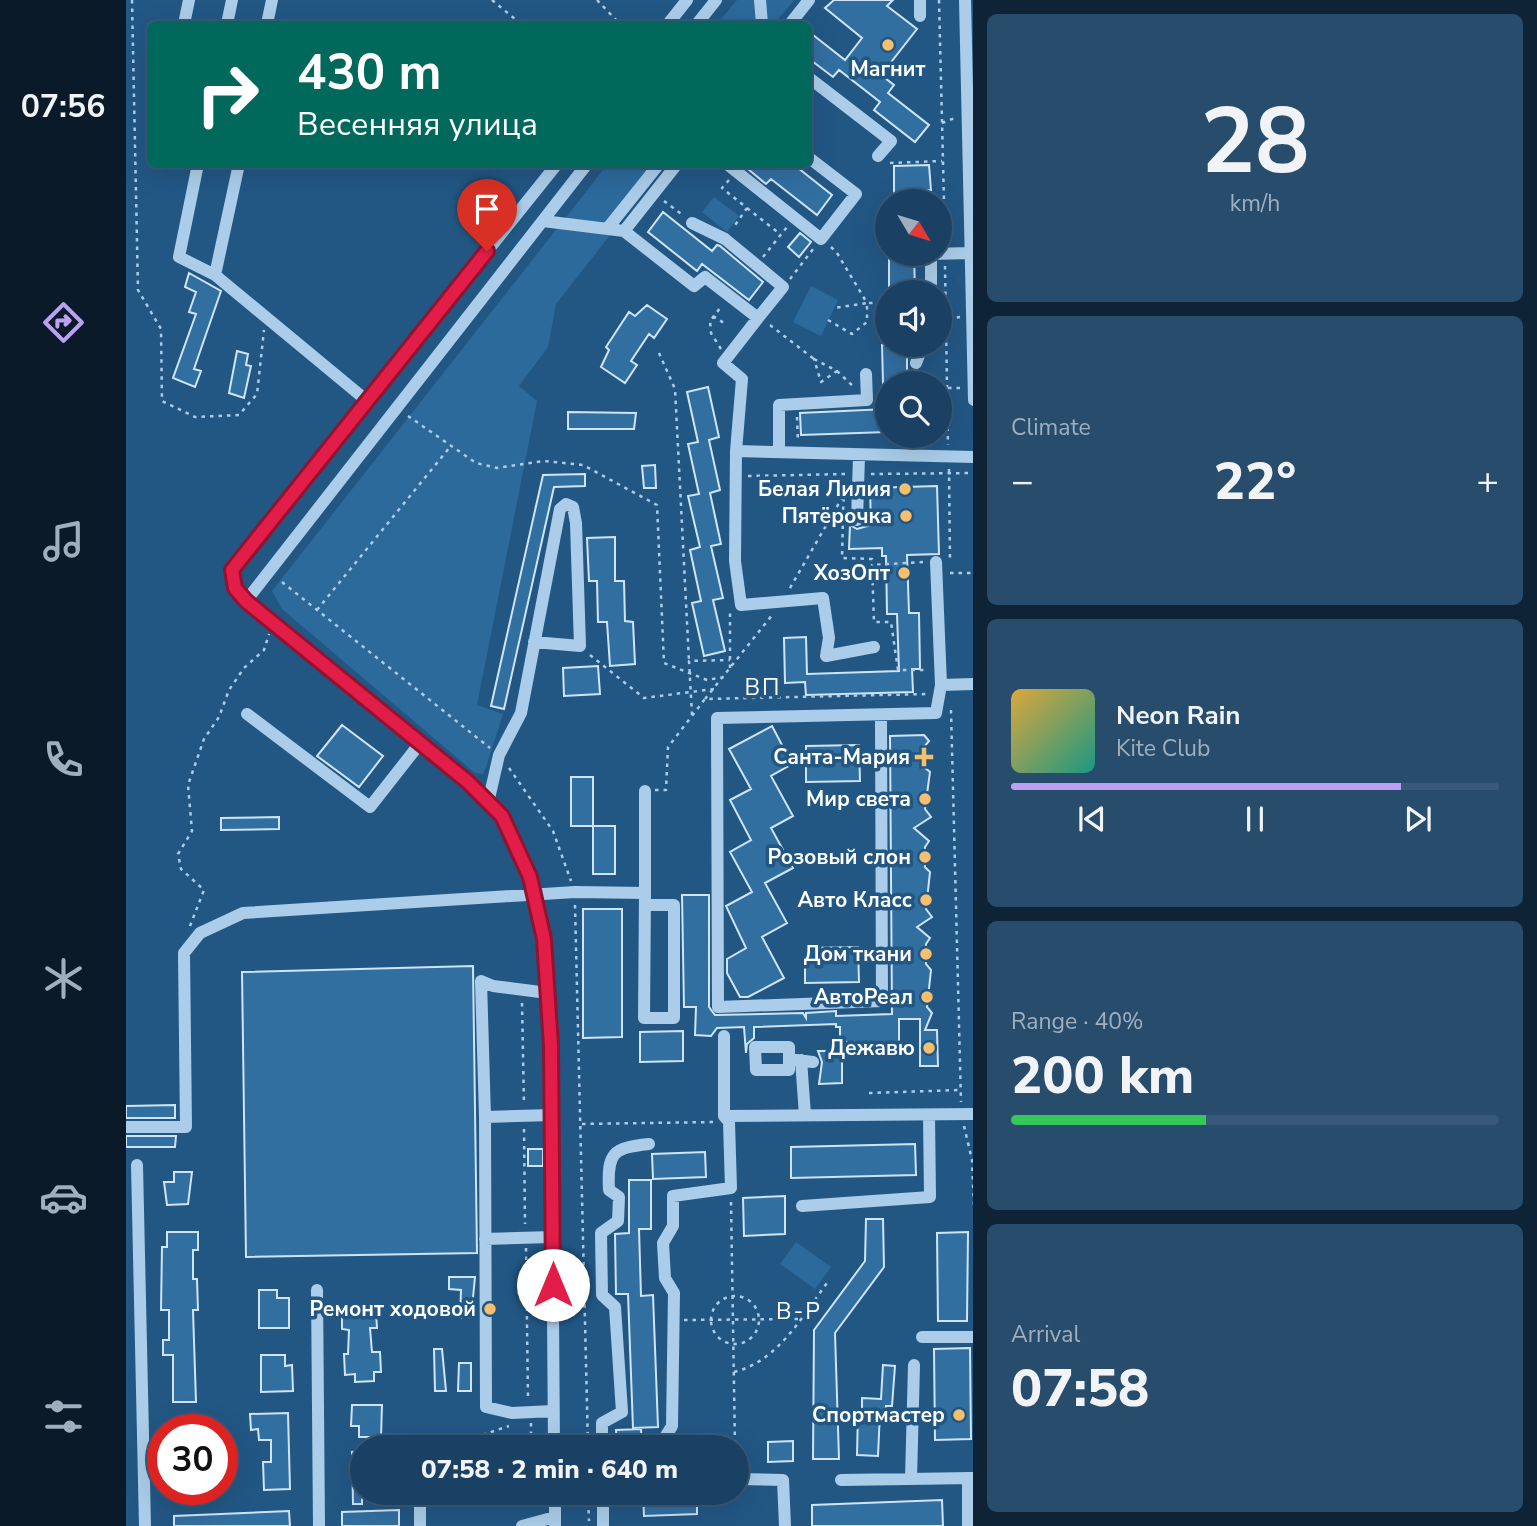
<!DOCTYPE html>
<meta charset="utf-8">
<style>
body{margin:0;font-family:"Nunito Sans",sans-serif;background:#274c6c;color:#f1f3f6;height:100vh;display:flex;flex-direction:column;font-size:26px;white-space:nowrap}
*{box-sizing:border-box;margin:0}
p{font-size:23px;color:#9fafbe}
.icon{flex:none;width:38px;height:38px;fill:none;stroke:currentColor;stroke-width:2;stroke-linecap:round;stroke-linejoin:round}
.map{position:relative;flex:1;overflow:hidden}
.details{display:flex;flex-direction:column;gap:14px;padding:14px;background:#0e2436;width:564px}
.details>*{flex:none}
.banner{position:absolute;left:21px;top:21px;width:665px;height:147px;border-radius:10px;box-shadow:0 7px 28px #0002,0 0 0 2px #385a78;background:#00695c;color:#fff;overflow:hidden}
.needle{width:46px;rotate:128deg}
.buttons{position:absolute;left:749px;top:189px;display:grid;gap:14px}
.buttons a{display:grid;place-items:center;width:77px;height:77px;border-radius:50%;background:#1a4163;box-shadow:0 7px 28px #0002,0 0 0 2px #385a78;font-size:35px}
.speed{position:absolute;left:21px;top:1414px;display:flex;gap:14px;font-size:35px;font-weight:700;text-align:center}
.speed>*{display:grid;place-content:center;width:91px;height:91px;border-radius:50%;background:#1a4163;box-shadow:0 7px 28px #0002,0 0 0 2px #385a78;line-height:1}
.speed .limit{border:10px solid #d22;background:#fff;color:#111}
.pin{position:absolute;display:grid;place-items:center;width:60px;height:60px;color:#fff;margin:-72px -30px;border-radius:50% 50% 50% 0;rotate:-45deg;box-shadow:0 0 7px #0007}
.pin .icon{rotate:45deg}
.me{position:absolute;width:77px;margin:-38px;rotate:0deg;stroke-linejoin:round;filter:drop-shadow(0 0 5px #0008)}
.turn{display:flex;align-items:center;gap:24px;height:147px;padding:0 35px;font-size:32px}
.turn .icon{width:91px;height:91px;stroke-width:2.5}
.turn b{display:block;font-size:49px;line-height:60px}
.big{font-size:52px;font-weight:800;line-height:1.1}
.details .tile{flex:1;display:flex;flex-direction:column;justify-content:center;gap:10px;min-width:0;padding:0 24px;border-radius:10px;background:#274c6c}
.details .dial{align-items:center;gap:0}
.dial b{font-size:91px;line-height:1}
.song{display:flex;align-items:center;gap:21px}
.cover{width:84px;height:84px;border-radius:10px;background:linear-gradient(135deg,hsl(40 70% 55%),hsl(170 70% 35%))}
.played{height:7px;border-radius:4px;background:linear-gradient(90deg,#bca0f2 80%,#385a78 80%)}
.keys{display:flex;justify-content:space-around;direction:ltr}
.heat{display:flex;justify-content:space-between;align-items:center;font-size:38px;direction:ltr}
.charge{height:10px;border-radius:5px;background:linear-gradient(90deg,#34c759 40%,#385a78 0)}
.trip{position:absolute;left:224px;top:1435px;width:399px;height:70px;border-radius:35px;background:#1a4163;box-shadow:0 7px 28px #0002,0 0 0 2px #385a78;font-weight:800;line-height:70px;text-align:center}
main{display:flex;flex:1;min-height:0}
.tab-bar{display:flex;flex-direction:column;width:126px;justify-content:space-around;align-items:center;background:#0a1a28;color:#9fafbe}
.tab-bar .icon{width:49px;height:49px}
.tab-bar .active{color:#bca0f2}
.tab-bar b{font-size:32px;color:#f1f3f6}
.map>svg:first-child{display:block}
.green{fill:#2c6a9c}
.building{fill:#326fa1;stroke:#cfe5f7;stroke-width:2}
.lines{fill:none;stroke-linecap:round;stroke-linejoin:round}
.path{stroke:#abcde9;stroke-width:2.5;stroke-dasharray:3.5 5;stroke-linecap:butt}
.minor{stroke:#abcde9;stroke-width:12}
.route-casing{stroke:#92132f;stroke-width:18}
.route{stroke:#e11d48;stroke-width:12}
.poi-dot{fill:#f5bf6d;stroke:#225784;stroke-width:2.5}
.labels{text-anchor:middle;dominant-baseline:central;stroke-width:7;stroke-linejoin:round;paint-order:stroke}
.poi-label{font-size:21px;font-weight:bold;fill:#fff;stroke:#225784;text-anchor:end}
.neighbourhood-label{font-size:23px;letter-spacing:2px;fill:#fff;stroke:#225784}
</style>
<main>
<nav class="tab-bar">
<b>07:56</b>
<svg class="icon active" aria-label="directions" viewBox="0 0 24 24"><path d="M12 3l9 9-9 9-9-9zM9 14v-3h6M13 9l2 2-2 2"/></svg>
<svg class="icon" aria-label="music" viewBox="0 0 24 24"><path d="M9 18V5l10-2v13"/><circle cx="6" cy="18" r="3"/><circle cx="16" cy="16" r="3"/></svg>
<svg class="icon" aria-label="phone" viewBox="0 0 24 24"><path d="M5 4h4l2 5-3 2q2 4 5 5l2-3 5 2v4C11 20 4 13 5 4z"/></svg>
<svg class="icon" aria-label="climate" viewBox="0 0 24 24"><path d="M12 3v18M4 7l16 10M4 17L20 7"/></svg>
<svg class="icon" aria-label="car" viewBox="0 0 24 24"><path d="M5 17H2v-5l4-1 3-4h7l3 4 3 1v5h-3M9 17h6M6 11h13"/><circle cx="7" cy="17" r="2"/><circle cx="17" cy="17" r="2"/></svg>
<svg class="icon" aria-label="filters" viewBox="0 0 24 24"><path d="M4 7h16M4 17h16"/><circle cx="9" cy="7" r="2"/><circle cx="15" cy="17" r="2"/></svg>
</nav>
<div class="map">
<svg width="848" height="1526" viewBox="0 0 848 1526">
<rect width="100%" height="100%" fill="#225784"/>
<path class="green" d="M611,0h57l-20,24h-57z
M481,165h58l-109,139 -8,43 -29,39 18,15 -60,304 26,9 -17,53 -3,7 -8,-1 -193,-164 -10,-18z
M588,197l25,19 -12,16 -25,-20z
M685,286l27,14 -17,36 -28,-14z
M670,1242l35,25 -16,22 -35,-25z"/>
<path class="building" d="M708,0h59l-6,6 30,23 -36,46 13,10 -6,8 41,32 -14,17 -41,-32 6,-8 -41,-32 -6,7 -25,-19v-27l37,29 17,-22 -37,-30z
M616,164h51l39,31 -15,20 -46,-36 -5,5z
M803,165l2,25 -17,2v9h-20v-35z
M537,212l49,39 5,-6 3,1 43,36 -14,18 -47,-36 -5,7 -49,-39z
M674,233l11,9 -12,15 -11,-10z
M763,254h25l1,38h-26z
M63,273l32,18 -27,78 7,2 -6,16 -22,-9 23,-64 -7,-2 7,-20 -11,-5z
M521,305l20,14 -13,19 -5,-4 -18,27 6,4 -12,18 -24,-16 8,-17 -3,-3 23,-35 6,4z
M756,345h25v38h-24z
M111,351l11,3 -2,11 5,1 -7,32 -15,-5z
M582,387l11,50 -10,3 11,50 -10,3 11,51 -10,2 12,52 -10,2 12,51 -21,5 -12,-53 9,-2 -11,-51 10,-3 -12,-51 11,-2 -11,-50 10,-2 -11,-50z
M761,409v23l-86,3 -1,-22z
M442,412l68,1 -2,16h-66z
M529,465l1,23h-12l-2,-22z
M459,474v12l-31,1 -50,222 -13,-3 52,-231z
M811,486l2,68 -32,1 2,58h10l1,56h-8l1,23 -107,3 -1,-13 -20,1 -1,-45 22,-1 1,37 92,-3 -2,-57h-10l-1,-58h-4v-8l-33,1 1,-24 7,4 14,-4 -1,-37z
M489,537v44h9l1,40 8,1 2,42 -25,2 -3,-44h-9l-1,-41h-8l-2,-43z
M472,666l2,28 -36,2 -1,-28z
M216,725l41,31 -24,31 -42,-31z
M646,726l20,38 -21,12 22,40 -22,12 22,40 -28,15 22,40 -25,14 22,41 -36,19h-8l-13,-24v-14l19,-11 -20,-42 26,-14 -22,-40 21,-12 -21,-40 21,-11 -22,-40z
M798,735l5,6 -5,6v20l6,5 -5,37 6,8 -17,11 15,13 -4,6v20l5,5 -4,37 6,8 -15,10 13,11 -4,6v20l5,6 -4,37 5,6 -7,17h12l1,36h-18v-47h-21v24l-59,-1v-15h-4v-3l-82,3v11l-7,6 -1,9 -2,-26 -27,1 -6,8 -16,-1 1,-28h-12l-2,-112h27v112l6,8 88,-2 3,5v-5l30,-2v5l56,-2 -2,-278z
M733,745l1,36 -54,1v-36z
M445,777h22v49h-22z
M153,817v12l-58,1v-12z
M467,826h22v48h-22z
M457,909h39v128l-39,1z
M732,947l1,35 -54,1v-35z
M347,966l4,287 -231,4 -4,-285z
M557,1031v30l-43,1v-30z
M692,1051h24v32l-23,1 3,-22z
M49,1105v13h-49v-12z
M0,1136h50l-1,11h-49z
M789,1144l1,31 -125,3v-31z
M402,1149h15v17h-15z
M579,1152l1,25 -53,2 -1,-25z
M48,1172h18l-4,32 -21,1 -3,-23h10z
M503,1180h22v49h-12l2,67 12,-1 5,132 -25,1 -5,-134h-12l-1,-60 14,-1z
M659,1196v38l-41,2 -1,-38z
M740,1219h17l1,48 -49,66 4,126h-26l1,-129 51,-69z
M41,1232h31v18h-5v29h4l1,31h-5l3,92h-23v-47h-10v-15h6v-30h-8l1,-63h5z
M842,1232l-1,89h-29l-1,-88z
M323,1277h26l-4,41h-11l1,-28 -12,-1z
M133,1290h18v8h12v30h-30z
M216,1309h33l1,3 1,16h-7l2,24h8l1,20h-7v9l-19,1v-8l-10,1 -1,-21h4l1,-24 -7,-1z
M844,1348l1,91 -36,1 -1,-91z
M308,1349h8l4,42h-11z
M135,1355h24v11l7,-1 1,26 -32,1z
M333,1363h12v28h-13z
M757,1365l12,1 -3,40h-6l-1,6h-5l-2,44 -21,-1 1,-43h4v-14l19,1z
M226,1405h30l-1,32h-22v-11h-8z
M162,1413l2,76 -26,1 -1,-28h8v-22h-12l-1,-11 -7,1 -1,-16z
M515,1429l1,18h-25l-1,-17z
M667,1441v20l-25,1v-20z
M236,1451v53h-9l-1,-52z
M517,1493h54v21l-53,2z
M816,1500l1,26h-131v-21z
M273,1510v16h-57v-14z
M163,1511l1,15h-116v-10z"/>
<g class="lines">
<path class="path" d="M6,0l6,290 23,39 1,72 33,16 44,-2 18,-21 7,-64
M366,0l29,24
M471,0l23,24
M813,0l6,242
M816,123l13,-5
M764,163l52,-2
M603,180l-7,8 25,20 -14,20
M538,201l20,15
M621,208l33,26
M705,247l6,6 30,50 -33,5
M637,257l24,-30
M819,266l3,179
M664,279l24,-31
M587,316l14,9
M702,320l24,14 15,-12v-19h20
M814,320l20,-3
M644,325l44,34
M595,349l-10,-16 -1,-12 11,-14
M533,353l16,36 14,272
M688,359l23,12 -16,11z
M711,371l18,17
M822,388h14
M751,408h10
M282,416l68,47 21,5 47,-7 39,4 74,40 7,158 43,17 17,-3
M671,417l1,25
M809,436v7
M823,469l1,91
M745,474l103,-1
M622,476l98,-2
M717,510l1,-14
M717,517l-1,41 30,1v6
M797,562l-51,3 2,57h17l7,48h30
M824,573h24
M156,582l208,166
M664,588l56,-97
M191,610l133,-163
M464,655l54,43 70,-9
M604,668v-56
M579,699l68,-85
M825,710l10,392
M566,715l-3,-54 41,-1
M383,768l44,63 18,50
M529,790h11l2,-43 37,-48 223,-5
M449,905l13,542
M64,926l14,-36 -23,-21 -3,-15 14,-23 -4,-46 16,-46 15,-22 10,-27 15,-22 20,-18 5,-16
M396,1003l2,102
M743,1093l91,-3
M456,1124l133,-2
M838,1126l8,34 2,46
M398,1129l1,95
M605,1202l4,245
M400,1248l2,151
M585 1320a24 24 0 1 1 48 0a24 24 0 1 1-48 0Z
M558,1320l116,-1
M608,1372c44,-11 67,-54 93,-89
M405,1423v24
M293,1447l14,-11 40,2 36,-12
M406,1493v17
M462,1493l1,28"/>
<path class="minor" d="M634,0l2,24
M794,0v16
M839,0l9,400
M58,24l5,-24
M101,24l5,-24
M141,24l5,-24
M542,24l19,-24
M571,24l19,-24
M664,24l19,-24
M682,77l83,64 -13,15
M72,164l-19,93 36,18 151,125
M601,164l94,75 35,-45 -48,-37
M417,221l81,10 70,55 11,-9 53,41 -35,45 19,16 -6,72
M566,223l33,16 58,48 -25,31
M481,229l52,-65
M498,231l53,-67
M89,275l24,-111
M805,292v-38l39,-1
M790,363l7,-18
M653,452v-47l88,-5 -1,-26
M731,520l2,-64
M810,562l5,123
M120,601l341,-437
M748,647l-48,9 3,-18 -6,-40 -82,7 -6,-44 1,-110 238,6
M121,714l123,93 51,-65
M755,715l1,286 -164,6 -1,-289 219,-5 5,-28 33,-1
M362,803l11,-48 22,-42 39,-204 6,-5 7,3 3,16 4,123 -46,-4
M519,893l-1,125h30v-113h-29
M422,993l-55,-7 -12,-5 4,136 1,290 26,6 41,-2
M663,1059v11h-33l-1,-23h34v12l24,3
M675,1060l4,55
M598,1116v-80
M359,1117l67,-2
M0,1127h60l-2,-174 16,-20 43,-20 332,-21 70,1v-102
M11,1165l8,361
M676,1206l128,-9 -1,-82
M359,1239l67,-2
M191,1290l2,236
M796,1337h52
M428,1447l-3,-401 -7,-107 -14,-62 -28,-61 -34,-34 -222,-181 -11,-13 -3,-18 325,-406
M476,1447v-24l20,-11 -7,-105 -13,-12 -1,-62 17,-12 1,-24 -10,-7c-2,-38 4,-42 40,-46
M533,1447l13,-21 2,-133 -9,-15 -2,-35 10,-17v-30l58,-8 -2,-66 -5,-6 250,-2
M842,1478v48
M611,1479l46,1 2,46
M785,1479l3,-114
M715,1480l133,-2
M429,1493v33
M477,1493v33
M294,1505v21
M396,1526l33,-9"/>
</g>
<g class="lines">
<defs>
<path id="route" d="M361,251l-255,319 3,18 11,13 222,181 34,34 28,61 14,62 7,107 2,239"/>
</defs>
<use href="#route" class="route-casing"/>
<use href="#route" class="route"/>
</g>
<g class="poi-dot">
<circle cx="762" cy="45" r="7"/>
<circle cx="779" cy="489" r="7"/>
<circle cx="780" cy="516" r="7"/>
<circle cx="778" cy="573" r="7"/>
<path d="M794.5 746.5h7v7h7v7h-7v7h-7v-7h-7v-7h7z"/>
<circle cx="799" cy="799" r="7"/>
<circle cx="799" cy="857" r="7"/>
<circle cx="800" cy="900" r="7"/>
<circle cx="800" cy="954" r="7"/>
<circle cx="801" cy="997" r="7"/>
<circle cx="803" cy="1048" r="7"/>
<circle cx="364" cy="1309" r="7"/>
<circle cx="833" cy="1415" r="7"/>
</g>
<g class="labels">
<g class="poi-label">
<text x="762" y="69" text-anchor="middle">Магнит</text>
<text x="765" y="489">Белая Лилия</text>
<text x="766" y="516">Пятёрочка</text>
<text x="764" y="573">ХозОпт</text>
<text x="784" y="757">Санта-Мария</text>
<text x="785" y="799">Мир света</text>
<text x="785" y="857">Розовый слон</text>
<text x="786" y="900">Авто Класс</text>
<text x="786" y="954">Дом ткани</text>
<text x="787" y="997">АвтоРеал</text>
<text x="789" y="1048">Дежавю</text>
<text x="350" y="1309">Ремонт ходовой</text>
<text x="819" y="1415">Спортмастер</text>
</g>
<g class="neighbourhood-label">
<text x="637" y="687">ВП</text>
<text x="673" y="1311">В-Р</text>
</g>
</g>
</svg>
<div class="buttons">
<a><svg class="needle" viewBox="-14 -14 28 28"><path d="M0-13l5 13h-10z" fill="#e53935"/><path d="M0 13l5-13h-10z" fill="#9fafbe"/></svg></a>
<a><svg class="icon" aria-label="sound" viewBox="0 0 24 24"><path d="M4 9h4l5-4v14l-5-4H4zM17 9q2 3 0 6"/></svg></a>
<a><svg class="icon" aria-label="search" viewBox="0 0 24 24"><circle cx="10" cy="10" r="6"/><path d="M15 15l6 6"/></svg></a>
</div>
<div class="speed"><div class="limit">30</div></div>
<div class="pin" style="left:361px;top:251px;background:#d93025"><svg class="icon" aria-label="arrive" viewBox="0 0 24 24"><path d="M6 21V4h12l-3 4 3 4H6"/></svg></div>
<svg class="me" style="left:427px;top:1285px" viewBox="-20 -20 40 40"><circle r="19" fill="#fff"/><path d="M0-13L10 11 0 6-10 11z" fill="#e11d48"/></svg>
<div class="trip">07:58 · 2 min · 640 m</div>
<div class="banner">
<div class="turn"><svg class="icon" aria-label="right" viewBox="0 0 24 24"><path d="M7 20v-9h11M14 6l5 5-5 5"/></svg><div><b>430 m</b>Весенняя улица</div></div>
</div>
</div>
<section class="details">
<div class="tile dial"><b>28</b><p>km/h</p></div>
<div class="tile"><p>Climate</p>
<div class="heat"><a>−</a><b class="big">22°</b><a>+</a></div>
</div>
<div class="tile">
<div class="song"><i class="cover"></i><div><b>Neon Rain</b><p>Kite Club</p></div></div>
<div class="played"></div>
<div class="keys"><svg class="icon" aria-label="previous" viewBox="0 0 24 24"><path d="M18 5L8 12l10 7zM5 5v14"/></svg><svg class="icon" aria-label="pause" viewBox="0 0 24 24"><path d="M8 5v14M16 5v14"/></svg><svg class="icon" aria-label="next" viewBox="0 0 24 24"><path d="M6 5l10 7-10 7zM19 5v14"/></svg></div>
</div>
<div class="tile"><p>Range · 40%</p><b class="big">200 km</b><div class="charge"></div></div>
<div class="tile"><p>Arrival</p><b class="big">07:58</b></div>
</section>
</main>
